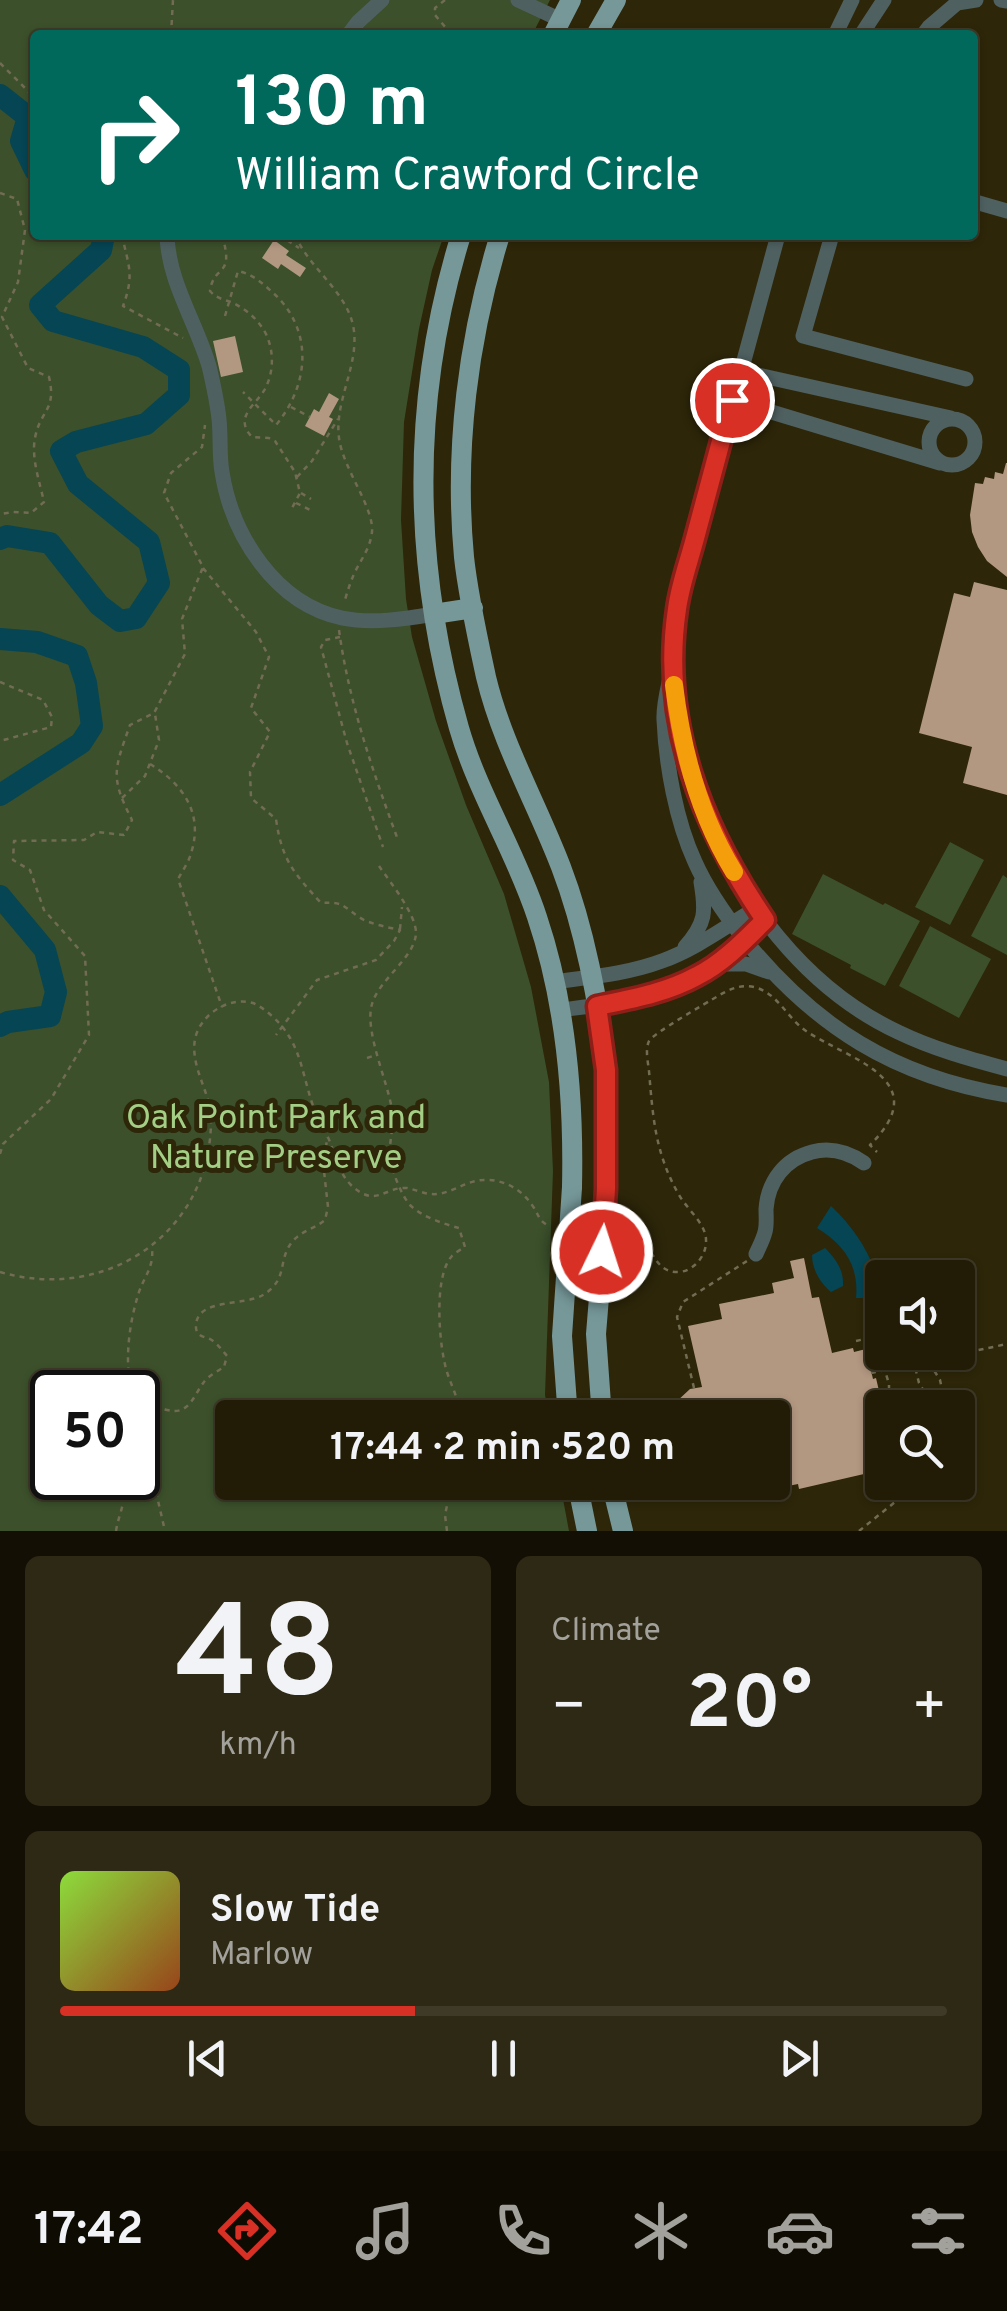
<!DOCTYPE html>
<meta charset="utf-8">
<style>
body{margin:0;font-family:Overpass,sans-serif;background:#2e2915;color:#f1f3f6;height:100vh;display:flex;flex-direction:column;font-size:38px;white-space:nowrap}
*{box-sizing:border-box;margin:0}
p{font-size:32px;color:#a2a19b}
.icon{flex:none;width:55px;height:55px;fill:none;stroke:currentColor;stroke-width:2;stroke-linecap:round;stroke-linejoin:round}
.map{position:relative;height:1531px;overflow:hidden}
.panel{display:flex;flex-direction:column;gap:25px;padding:25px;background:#130f04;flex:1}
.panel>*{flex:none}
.banner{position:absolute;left:30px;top:30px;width:948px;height:210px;border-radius:10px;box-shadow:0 2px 8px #0004,0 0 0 2px #3f3a28;background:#00695c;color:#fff;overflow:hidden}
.tools{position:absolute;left:865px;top:1260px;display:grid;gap:20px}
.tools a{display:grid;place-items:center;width:110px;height:110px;border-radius:10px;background:#221c07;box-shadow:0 2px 8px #0004,0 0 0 2px #3f3a28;font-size:50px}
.speed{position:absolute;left:30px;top:1370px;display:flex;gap:20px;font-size:50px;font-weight:700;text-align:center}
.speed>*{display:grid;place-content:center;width:130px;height:130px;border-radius:50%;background:#221c07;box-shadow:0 2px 8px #0004,0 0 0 2px #3f3a28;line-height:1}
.speed .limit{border:5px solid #111;border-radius:15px;background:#fff;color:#111}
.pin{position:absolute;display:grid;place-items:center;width:85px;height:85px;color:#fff;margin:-42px;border:5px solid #fff;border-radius:50%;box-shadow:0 2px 10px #0007}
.me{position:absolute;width:110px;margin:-55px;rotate:4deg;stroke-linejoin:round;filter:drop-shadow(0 0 8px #0008)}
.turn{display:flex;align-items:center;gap:35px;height:210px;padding:0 40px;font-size:45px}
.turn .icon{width:130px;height:130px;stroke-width:2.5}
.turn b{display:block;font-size:70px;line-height:85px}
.big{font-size:75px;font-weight:700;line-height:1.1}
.panel .widget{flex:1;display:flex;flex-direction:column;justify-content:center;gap:15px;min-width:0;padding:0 35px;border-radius:15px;background:#2e2915}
.panel .dial{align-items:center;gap:0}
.dial b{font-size:130px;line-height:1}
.song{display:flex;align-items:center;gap:30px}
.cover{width:120px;height:120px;border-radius:15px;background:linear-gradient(135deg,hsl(90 70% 55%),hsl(20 70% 35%))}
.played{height:10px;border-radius:5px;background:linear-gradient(90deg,#d93025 40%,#3f3a28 40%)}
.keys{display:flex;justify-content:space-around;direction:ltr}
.heat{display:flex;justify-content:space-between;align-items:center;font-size:55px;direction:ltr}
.panel .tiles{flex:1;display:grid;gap:25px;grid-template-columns:1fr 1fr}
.widget:last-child{grid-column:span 2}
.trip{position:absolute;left:215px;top:1400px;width:575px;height:100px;border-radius:10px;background:#221c07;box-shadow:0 2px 8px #0004,0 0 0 2px #3f3a28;font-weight:700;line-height:100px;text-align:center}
.menu{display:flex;height:160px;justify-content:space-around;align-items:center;background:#0e0b03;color:#a2a19b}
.menu .icon{width:70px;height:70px}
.menu .active{color:#d93025}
.menu b{font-size:45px;color:#f1f3f6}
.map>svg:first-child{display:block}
.green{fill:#3b502b;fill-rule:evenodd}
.water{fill:#054554}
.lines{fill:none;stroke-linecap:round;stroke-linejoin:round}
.river{stroke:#054554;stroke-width:22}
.building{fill:#b29781}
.path{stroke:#726c54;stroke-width:2.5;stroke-dasharray:5 5;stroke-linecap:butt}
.minor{stroke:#4f6060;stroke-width:15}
.major{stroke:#769899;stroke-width:20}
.major-bridge{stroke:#769899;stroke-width:20}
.route-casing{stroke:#8d1f18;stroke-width:25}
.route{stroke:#d93025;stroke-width:18}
.slow{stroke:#f59e0b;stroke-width:18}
.labels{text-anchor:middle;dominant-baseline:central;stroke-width:10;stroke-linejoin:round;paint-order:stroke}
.park-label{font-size:35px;fill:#a3ce85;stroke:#2d2609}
</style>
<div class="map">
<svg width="1007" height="1531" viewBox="0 0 1007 1531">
<rect width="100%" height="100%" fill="#2d2609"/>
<path class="green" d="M0,0h550l-18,35h-497v200h409l-12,35 -13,59 -15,93 -3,98 5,79 6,38 24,84 30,84 38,89 27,93 18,95 4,89 -8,224 4,22 -317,1v64l328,1 9,48h-569zM52,1392h86v86h-86z
M950,842l34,18 -34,65 -35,-18z
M823,874l60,31 2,-2 35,18 -35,65 -35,-18 1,-3 -59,-31z
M1003,875l4,3v77l-36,-19z
M930,926l61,33 -32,59 -60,-32z"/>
<path class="water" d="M831,1206c26,24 46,57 51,92h-26c3,-33 -12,-53 -39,-70z
M825,1248c11,11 19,22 18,38l-12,6c-11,-9 -19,-23 -19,-37z"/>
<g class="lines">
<path class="river" d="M0,95l28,22 -7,24 14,29
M0,539l7,-3 43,7 49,62 21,16 16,-3 23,-35 -10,-41 -71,-58 -17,-33 15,-9 70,-18 33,-29v-25l-36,-23 -90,-26 -13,-16 61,-55 3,-15
M0,639l37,3 40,14 9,27 6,43 -11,17 -81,52
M0,896l45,54 11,42 -6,24 -42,6 -8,4"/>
</g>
<path class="building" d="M274,240l15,11 -3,4 20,13 -6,9 -19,-13 -3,5 -16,-11z
M235,336l8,36 -22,5 -8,-36z
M329,393l10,6 -10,18 4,2 -9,17 -19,-10 9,-17 5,3z
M1006,463h1v114l-20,-16 -9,-14 -6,-15 -2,-17 5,-32 8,1 2,-7 9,2 1,-7 8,2z
M974,582l33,8v205l-44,-12 9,-36 -53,-14 35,-140 16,4z
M804,1258l8,40 7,-1 13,56 21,-5 1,4 12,-3 7,30 3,-1 7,30 -1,57 -19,5 1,4 -65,15 -1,-5 -25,5 -1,-58 14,-3 -6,-27 -67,14 -3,3h-28l-4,-6 -2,-10 14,-13 12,-2 -14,-61 34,-7 -3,-15 55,-11 -2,-10 22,-5 -4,-17z"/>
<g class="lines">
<path class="path" d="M445,0l-10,8v7l17,20
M171,35l2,-35
M0,63l35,35
M0,193l17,6 8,31 -7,52 -16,35 26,51 21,9c8,34 -9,33 -14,61 -4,20 5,45 9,64l-13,11 -18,-1 -13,2
M122,235c6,30 13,39 1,71l60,32
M222,235c13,44 -8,28 -12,56 6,7 12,8 21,11 15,7 27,17 35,32 8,17 8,38 -1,55 -9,16 -32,28 -13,48l17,1 6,3 20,31 5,21 -8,15
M279,235l20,13
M295,235c14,33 50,55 58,90 8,38 -19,75 -14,113 4,31 35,69 33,94 -2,17 -11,27 -18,42 -4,9 -7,19 -10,29
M225,316l13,-45c14,3 23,11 33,20 43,37 39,93 5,134l-33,-33
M291,407l19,10
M297,477l15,-16 26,-42
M301,493l10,6
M296,503l16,8
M203,568l53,64 13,25 -18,51 19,24 -20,40 1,26 25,21c6,42 18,54 45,84 23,-1 20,2 38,14 10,7 28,10 41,13l-6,11 -18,19 -59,20 -41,55
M339,630c10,73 34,142 59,210
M340,637l-15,3 -4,7 26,96 36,104
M0,682l43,18 9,17 -1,10 -51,14
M150,764c31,19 53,47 42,86 -2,10 -9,20 -14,29l44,128
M122,798l23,-22 14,-36 -4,-26
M379,866c11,16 37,48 37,67 -1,25 -37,46 -44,71 -8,27 16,78 20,106 3,18 -5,35 -1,53 3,13 11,33 19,42 12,12 34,19 49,23l6,19c-2,1 -12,7 -13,9 -19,20 -13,91 -5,116 5,16 13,28 12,46
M400,929l2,-22
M367,1058l9,-3
M0,1154l3,-10 48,-45 38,-64 -4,-79 -41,-46 -14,-40 -17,-10 1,-19 70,-1 13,-8 27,3 8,-15c-22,-43 -18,-50 -2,-95l24,-12 31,-59 -3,-35 21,-52 -39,-74 7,-20 31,-26 3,-22
M618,1234c8,1 15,1 22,6 15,10 15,33 39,32 15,-1 28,-17 27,-32 0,-16 -19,-31 -27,-45 -24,-42 -26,-77 -30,-124 -1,-9 -4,-21 0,-30 3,-7 59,-39 69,-45 12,-7 23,-12 36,-9 24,6 33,31 52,44 41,28 131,48 64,114l7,7
M0,1272c106,31 211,-39 211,-152 0,-28 -21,-52 -16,-81 5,-24 33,-43 58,-36 7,3 13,8 19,13 31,28 29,59 43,95 5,12 12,22 16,34 5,14 9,29 20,40 25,24 34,1 56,3 10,2 19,7 30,6 18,-2 31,-15 50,-14 18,0 35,10 45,25 7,9 6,17 18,21
M875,1337l14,47v15
M856,1341l26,-6
M929,1352l3,15 8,13 6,28
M913,1359l6,24 15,25
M871,1373l136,-29
M694,1388l-17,-71 6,-15 64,-41
M132,1392c-8,-30 -3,-67 6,-97 5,-17 16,-27 14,-46
M138,1396c12,1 18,11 29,14 23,6 27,-16 37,-28 4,-6 14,-11 20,-15l3,-11c-5,-6 -10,-13 -17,-17 -8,-3 -15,-3 -14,-15 3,-26 49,-18 67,-29 26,-16 14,-34 29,-53 9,-11 22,-13 33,-22l3,-13 -4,-36 3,-34
M138,1414l27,117
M116,1531c3,-20 15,-36 1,-53
M447,1531l-2,-16 7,-33
M859,1531l61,-49"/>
<path class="minor" d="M518,0l43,20
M1001,0l6,1
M348,35l10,-13 24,-22
M835,35l17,-35
M861,35l23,-35
M923,35l6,-8 28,-24 19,-3
M972,201l35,10
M167,235c1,46 29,87 42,131 4,17 8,35 10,53 2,18 0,36 3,53 10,64 54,132 120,146 30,6 63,1 92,-4
M778,235l-101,372c-2,20 -3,40 -5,61 -3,17 -9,35 -8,52 2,45 12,101 31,142 12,27 31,54 49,77 71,88 151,138 263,156
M832,235l-29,101 163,43
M740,371l211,47
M732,400l208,63
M929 442a23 23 0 1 1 46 0a23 23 0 1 1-46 0Z
M674,684c5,40 11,82 27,120 37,94 103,184 197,228 35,17 72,27 109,37
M685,947c21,-24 21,-35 16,-65
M719,964h27l23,8
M554,982c36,-5 73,-8 108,-21 34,-12 64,-35 95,-53
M559,1010c46,-5 98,-11 139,-34 25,-14 47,-36 67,-56
M756,1254c3,-7 7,-14 9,-22 2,-7 1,-15 1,-23 2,-28 19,-50 46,-57 19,-5 36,0 52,11"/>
<path class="major" d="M553,35l18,-35
M596,35l20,-35
M461,235c-51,165 -49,328 -2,493 19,66 57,124 78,189 29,86 37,179 35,270
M500,235c-32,103 -46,214 -36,322 4,38 14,83 22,120 16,67 51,127 75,190 23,60 38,136 45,200 4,40 0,82 0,122
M434,614l39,-6
M566,1277l-4,59 6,82
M600,1285l-4,49 6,84
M577,1482l10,49
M611,1482l12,49"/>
<path class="major-bridge" d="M566,1277l6,-90
M600,1285l6,-96"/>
</g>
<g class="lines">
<defs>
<path id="route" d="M602,1252l4,-63v-119l-9,-64c34,-7 69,-13 100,-30 26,-13 48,-36 68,-56 -63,-93 -105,-197 -88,-311 3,-23 11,-45 17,-67 13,-47 25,-95 38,-142"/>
</defs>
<use href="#route" class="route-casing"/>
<use href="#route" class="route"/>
<path class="slow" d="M674,685c8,66 25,130 60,187"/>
</g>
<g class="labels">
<g class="park-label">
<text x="276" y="1119">Oak Point Park and<tspan x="276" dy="40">Nature Preserve</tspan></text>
</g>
</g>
</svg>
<div class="tools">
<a><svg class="icon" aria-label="sound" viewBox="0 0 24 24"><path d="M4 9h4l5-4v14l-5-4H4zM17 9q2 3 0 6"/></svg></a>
<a><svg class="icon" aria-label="search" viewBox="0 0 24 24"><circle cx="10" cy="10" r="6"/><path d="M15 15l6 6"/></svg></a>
</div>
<div class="speed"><div class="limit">50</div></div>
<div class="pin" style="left:732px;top:400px;background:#d93025"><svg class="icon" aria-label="arrive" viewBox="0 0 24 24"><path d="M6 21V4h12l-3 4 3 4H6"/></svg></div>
<svg class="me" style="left:602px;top:1252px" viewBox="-20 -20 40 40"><circle r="17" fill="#d93025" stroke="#fff" stroke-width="3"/><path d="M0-11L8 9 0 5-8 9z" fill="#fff"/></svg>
<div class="trip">17:44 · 2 min · 520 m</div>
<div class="banner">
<div class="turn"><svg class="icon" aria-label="right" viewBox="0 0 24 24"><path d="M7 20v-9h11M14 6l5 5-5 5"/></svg><div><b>130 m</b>William Crawford Circle</div></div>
</div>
</div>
<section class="panel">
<div class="tiles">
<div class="widget dial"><b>48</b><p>km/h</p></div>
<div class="widget"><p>Climate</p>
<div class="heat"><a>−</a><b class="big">20°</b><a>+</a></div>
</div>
<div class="widget">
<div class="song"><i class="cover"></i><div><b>Slow Tide</b><p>Marlow</p></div></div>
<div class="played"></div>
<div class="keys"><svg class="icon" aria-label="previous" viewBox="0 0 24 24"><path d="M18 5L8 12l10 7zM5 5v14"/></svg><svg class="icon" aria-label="pause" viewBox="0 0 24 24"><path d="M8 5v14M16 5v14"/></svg><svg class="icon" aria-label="next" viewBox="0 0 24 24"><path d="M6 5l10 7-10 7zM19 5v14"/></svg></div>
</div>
</div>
</section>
<nav class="menu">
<b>17:42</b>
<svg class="icon active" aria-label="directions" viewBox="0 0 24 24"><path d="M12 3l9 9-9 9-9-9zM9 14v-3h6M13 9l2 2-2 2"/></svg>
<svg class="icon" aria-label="music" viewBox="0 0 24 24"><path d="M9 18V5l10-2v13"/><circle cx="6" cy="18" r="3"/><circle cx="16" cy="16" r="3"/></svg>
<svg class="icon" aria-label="phone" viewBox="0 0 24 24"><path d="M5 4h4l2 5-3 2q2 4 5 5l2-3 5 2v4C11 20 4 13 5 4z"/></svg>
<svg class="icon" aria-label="climate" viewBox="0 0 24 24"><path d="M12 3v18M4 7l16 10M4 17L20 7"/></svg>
<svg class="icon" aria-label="car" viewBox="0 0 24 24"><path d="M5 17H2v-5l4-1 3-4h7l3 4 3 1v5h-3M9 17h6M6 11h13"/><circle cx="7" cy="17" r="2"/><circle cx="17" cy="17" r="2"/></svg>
<svg class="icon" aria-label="filters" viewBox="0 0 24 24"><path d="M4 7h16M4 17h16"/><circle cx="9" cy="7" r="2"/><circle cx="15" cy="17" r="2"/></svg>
</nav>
